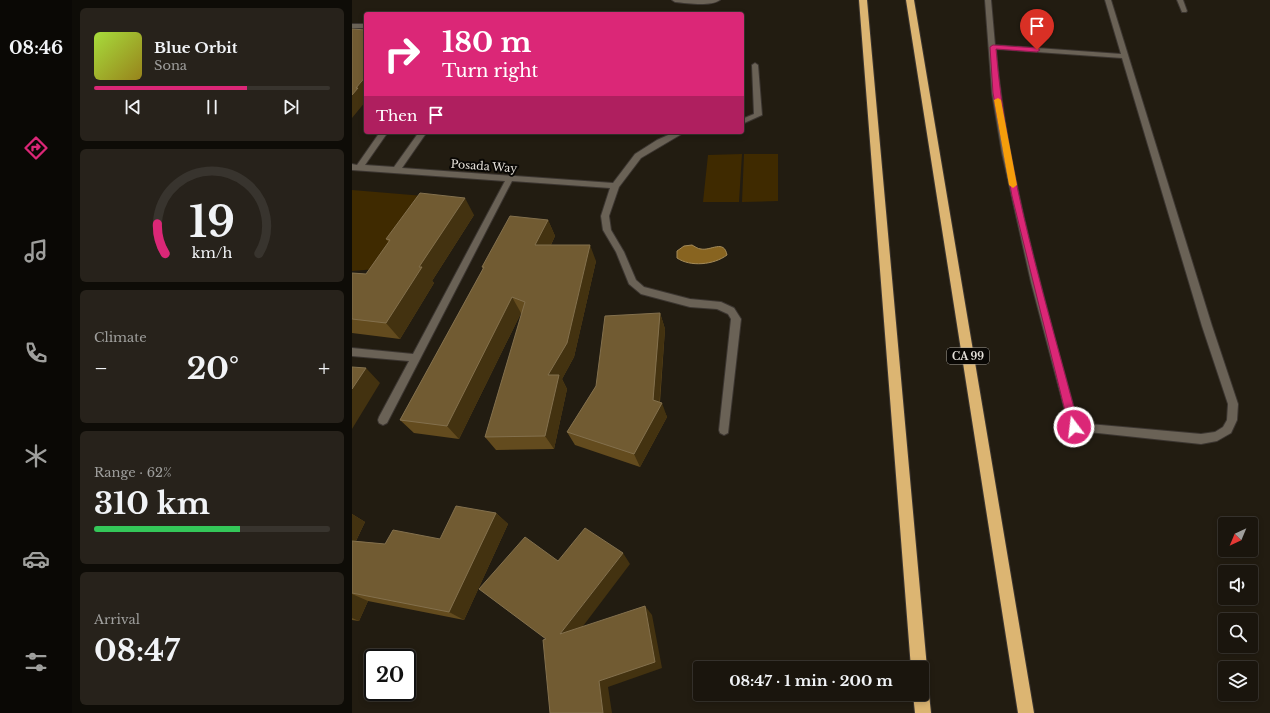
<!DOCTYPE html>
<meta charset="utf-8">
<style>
body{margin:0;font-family:"Libre Baskerville",serif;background:#27221b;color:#f1f3f6;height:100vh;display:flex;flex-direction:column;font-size:15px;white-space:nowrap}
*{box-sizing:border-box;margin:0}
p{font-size:13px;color:#9f9f9d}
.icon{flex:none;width:22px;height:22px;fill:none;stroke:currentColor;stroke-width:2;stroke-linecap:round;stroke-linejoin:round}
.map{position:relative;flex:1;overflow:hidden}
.details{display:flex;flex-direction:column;gap:8px;padding:8px;background:#0e0c07;width:280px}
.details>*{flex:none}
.hud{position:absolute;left:12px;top:12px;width:380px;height:122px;border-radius:4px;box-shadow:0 2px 6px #0003,0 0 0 1px #38342e;background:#db2777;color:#fff;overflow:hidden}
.needle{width:26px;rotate:224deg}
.buttons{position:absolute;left:866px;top:517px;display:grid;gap:8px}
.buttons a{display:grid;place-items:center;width:40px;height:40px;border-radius:4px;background:#1a150d;box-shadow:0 2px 6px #0003,0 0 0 1px #38342e;font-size:20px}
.speed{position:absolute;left:12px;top:649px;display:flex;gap:8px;font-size:20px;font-weight:700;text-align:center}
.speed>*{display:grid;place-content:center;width:52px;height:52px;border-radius:50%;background:#1a150d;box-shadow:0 2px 6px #0003,0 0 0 1px #38342e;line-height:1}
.speed .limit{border:2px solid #111;border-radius:6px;background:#fff;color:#111}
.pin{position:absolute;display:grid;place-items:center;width:34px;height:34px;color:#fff;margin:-41px -17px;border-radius:50% 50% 50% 0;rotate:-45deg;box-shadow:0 0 4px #0007}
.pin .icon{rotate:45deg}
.me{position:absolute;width:44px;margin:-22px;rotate:345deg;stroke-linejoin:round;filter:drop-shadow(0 0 3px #0008)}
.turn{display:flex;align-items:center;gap:14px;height:84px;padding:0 12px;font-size:18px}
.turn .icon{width:52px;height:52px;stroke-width:2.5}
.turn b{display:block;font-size:28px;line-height:34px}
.then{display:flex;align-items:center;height:38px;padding:0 12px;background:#0003;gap:8px;font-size:15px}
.big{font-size:30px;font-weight:700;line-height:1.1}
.details .widget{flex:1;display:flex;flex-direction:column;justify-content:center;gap:6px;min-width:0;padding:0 14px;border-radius:6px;background:#27221b}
.details .dial{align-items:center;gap:0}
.dial svg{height:104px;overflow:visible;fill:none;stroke:#38342e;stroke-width:7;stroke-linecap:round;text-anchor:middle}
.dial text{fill:#f1f3f6;stroke:none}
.song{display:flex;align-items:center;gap:12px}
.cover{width:48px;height:48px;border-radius:6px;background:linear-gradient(135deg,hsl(80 70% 55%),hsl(50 70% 35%))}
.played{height:4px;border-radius:2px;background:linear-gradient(90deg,#db2777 65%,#38342e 65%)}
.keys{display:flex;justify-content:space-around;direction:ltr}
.heat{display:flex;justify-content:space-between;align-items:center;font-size:22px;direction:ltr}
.charge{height:6px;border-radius:3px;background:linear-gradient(90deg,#34c759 62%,#38342e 0)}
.trip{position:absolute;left:341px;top:661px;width:236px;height:40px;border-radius:4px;background:#1a150d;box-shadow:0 2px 6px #0003,0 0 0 1px #38342e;font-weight:700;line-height:40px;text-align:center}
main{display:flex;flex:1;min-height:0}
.dock{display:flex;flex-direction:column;width:72px;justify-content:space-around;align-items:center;background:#0a0805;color:#9f9f9d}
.dock .icon{width:28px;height:28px}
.dock .active{color:#db2777}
.dock b{font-size:18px;color:#f1f3f6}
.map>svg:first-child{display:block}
.green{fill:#3f2a00}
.water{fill:#886420;stroke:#a48a58}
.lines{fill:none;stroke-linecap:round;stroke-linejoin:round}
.minor-casing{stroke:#3c3631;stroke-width:2}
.highway-casing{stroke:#3c3631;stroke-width:2}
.minor{fill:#6a6256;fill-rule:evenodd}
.highway{fill:#dcb572;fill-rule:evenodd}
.wall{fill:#634b1e}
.shaded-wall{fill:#433210}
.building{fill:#715b32;stroke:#83704d}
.route{fill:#db2777;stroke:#8e194d}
.slow{fill:#f59e0b}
.labels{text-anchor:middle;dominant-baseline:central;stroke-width:4;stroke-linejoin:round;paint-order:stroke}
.shield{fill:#090704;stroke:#a4a09a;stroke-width:1}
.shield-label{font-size:10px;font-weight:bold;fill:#e6e1da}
.street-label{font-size:11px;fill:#e6e1da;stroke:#090704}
</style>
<main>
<nav class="dock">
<b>08:46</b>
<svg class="icon active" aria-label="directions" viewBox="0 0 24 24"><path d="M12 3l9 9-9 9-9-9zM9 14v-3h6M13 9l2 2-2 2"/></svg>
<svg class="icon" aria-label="music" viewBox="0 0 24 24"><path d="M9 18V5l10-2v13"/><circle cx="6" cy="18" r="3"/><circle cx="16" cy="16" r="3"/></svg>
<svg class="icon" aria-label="phone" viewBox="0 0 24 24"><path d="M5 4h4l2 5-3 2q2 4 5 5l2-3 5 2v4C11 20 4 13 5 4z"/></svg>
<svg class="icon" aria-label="climate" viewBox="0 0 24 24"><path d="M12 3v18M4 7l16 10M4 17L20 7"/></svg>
<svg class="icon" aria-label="car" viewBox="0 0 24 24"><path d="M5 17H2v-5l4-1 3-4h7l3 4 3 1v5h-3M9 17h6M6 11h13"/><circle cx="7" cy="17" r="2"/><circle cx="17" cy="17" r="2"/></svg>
<svg class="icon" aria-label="filters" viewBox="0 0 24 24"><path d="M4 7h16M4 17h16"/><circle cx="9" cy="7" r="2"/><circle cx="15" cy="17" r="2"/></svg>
</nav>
<section class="details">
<div class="widget">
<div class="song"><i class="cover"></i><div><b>Blue Orbit</b><p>Sona</p></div></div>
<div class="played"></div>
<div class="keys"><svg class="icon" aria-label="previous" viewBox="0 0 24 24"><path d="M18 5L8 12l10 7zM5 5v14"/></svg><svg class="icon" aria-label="pause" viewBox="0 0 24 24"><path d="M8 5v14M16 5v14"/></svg><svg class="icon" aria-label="next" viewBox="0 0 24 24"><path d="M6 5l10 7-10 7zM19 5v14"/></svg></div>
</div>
<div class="widget dial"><svg viewBox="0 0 100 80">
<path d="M14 69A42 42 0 1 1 86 69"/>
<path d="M14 69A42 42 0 0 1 8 46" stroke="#db2777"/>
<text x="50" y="56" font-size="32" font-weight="700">19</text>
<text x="50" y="72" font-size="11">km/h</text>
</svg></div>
<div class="widget"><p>Climate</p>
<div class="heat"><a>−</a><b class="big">20°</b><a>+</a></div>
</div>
<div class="widget"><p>Range · 62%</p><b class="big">310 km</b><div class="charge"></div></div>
<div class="widget"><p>Arrival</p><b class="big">08:47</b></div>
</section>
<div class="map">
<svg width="918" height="713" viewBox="0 0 918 713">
<rect width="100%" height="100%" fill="#221c11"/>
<path class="green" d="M390,154l-3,48h-36l5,-47z
M392,154h34v47l-36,1z
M0,190l72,6 -48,73 -24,2z"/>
<path class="water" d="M340,245c2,1 6,4 9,4 10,2 23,-10 26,6 -13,10 -37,12 -50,3v-7l7,-5z"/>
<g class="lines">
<defs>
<path id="minor" d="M320,0h48c-10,7 -33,3 -45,2z
M633,0h6l4,45 126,9 -16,-54h6l101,326 26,78 -1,16 -6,13 -14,8 -16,3 -131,-14 -39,-148 -29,-129 -10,-60zM644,49l126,9 80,268 26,78 -1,16 -4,7 -8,5 -14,2 -123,-11c-33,-123 -71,-247 -82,-374z
M825,0h6l4,11 -1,1h-4z
M0,24h14v4h-14z
M403,63l3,2 4,50 -20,9v-5l12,-5 -2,-49z
M28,132h8l-23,33 29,2 25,-35h8l-25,36 211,15 22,-29 22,-14 18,-8h10l-44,26 -22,29 -10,29 2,14 13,22 12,28 8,7 46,12 31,3 13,6 7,11 -13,114 -4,2 -4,-2 -1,-3 12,-111 -3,-5 -11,-5 -27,-2 -49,-13 -12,-10 -13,-32 -13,-22 -2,-14 9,-28 -98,-7 -125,242 -4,2 -4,-2 -1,-3 1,-3 30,-56 -57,-5v-8l61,6 92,-173 -153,-11v-6l5,1z"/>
<path id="highway" d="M507,0h8l60,668 -2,6 -3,1v-7h-11z
M554,0h8l120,713h-16z
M570,686l5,2 2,6 2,19h-16l-2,-19h9z"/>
</defs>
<use href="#minor" class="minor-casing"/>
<use href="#highway" class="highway-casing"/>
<use href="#minor" class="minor"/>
<use href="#highway" class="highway"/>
</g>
<path class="wall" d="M122,215l-42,66 2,2 -34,56 -48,-6v-60l14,1 23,-32 -3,-3z
M196,220l7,16 -4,9 45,16 -22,96 -12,22 5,10 -13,60 -58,1 -11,-13 37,-124h-1l-62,126 -45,-6 -14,-13 83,-151 -1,-2z
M308,313l5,16 -5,73 7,15 -27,50 -65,-22 -8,-13 29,-46z
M144,513l12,11 -44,96 -96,-19 -9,20 -7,-1v-106l13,8 -9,19 29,3 55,-5z"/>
<path class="shaded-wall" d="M14,76v23h-1l1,2 -14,17v-23l4,-7z
M113,198l9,17 -42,66 2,2 -34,56 -14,-16 33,-56z
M196,220l7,16 -12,25 -8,-16z
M238,245l6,16 -22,96 -12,22 5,10 -13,60 -9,-13 3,-61z
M160,297l9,16 -62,126 -12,-13z
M308,313l5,16 -6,79 3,-5 5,14 -27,50 -6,-13 19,-54z
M14,368l14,15 -28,46v-40z
M144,513l12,11 -44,96 -15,-8z
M0,514l13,8 -13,27z
M271,553l7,11 -59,78 -11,-8z
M0,594l16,7 -9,20 -7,-3z
M293,606l7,9 10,53 -54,19 4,26h-9l-4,-32z"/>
<path class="building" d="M0,29l14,1v46l-10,12h2l-6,7z
M68,193l45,5 -46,69h3l-36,56 -34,-4v-46l14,1 24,-34 -4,-1z
M158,216l38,4 -13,25h55l-23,98 -19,32h11l-14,61 -60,1 40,-135 -13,-5 -65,129 -47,-6 84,-153h-2z
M308,313l-7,87 9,3 -28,51 -67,-22 29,-46 9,-70z
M0,367l14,1 -14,21z
M104,506l40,7 -47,99 -97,-19v-52l33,3 8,-14 47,9z
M233,528l38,25 -63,81 85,-28 10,56 -56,19 4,32h-53l-7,-73 3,-1 -67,-50 46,-52 33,24z"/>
<path class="route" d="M641,45l44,3 3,2 -3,2 -41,-3c10,127 51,255 83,378l-1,3 -4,1 -3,-1 -2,-3 -57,-231 -19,-103 -3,-46z"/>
<path class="slow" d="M646,98l3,2 16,85 -4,3 -4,-3 -15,-85z"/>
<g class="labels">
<rect class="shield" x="595" y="348" width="42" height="16" rx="3"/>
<g class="shield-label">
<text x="616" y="356">CA 99</text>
</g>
<g class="street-label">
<text transform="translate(132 166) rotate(4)">Posada Way</text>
</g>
</g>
</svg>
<div class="buttons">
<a><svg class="needle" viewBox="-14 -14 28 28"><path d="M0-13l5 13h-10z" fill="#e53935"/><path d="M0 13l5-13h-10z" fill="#9f9f9d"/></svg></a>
<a><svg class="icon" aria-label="sound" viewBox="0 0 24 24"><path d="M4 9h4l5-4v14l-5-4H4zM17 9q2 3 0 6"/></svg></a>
<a><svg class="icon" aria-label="search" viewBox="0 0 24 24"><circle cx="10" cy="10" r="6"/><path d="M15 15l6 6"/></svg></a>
<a><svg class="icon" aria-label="layers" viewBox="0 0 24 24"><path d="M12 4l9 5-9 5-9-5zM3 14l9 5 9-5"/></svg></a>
</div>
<div class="speed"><div class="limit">20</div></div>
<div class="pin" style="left:685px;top:50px;background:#d93025"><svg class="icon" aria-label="arrive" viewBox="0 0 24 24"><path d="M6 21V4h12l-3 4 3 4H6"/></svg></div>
<svg class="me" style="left:722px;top:427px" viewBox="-20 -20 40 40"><circle r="17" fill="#db2777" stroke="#fff" stroke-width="3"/><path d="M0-11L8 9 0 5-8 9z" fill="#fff"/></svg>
<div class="trip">08:47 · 1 min · 200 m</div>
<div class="hud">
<div class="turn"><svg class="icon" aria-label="right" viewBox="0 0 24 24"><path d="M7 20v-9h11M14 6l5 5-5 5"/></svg><div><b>180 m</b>Turn right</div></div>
<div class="then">Then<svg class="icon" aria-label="arrive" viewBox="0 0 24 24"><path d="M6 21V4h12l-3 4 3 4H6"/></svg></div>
</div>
</div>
</main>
